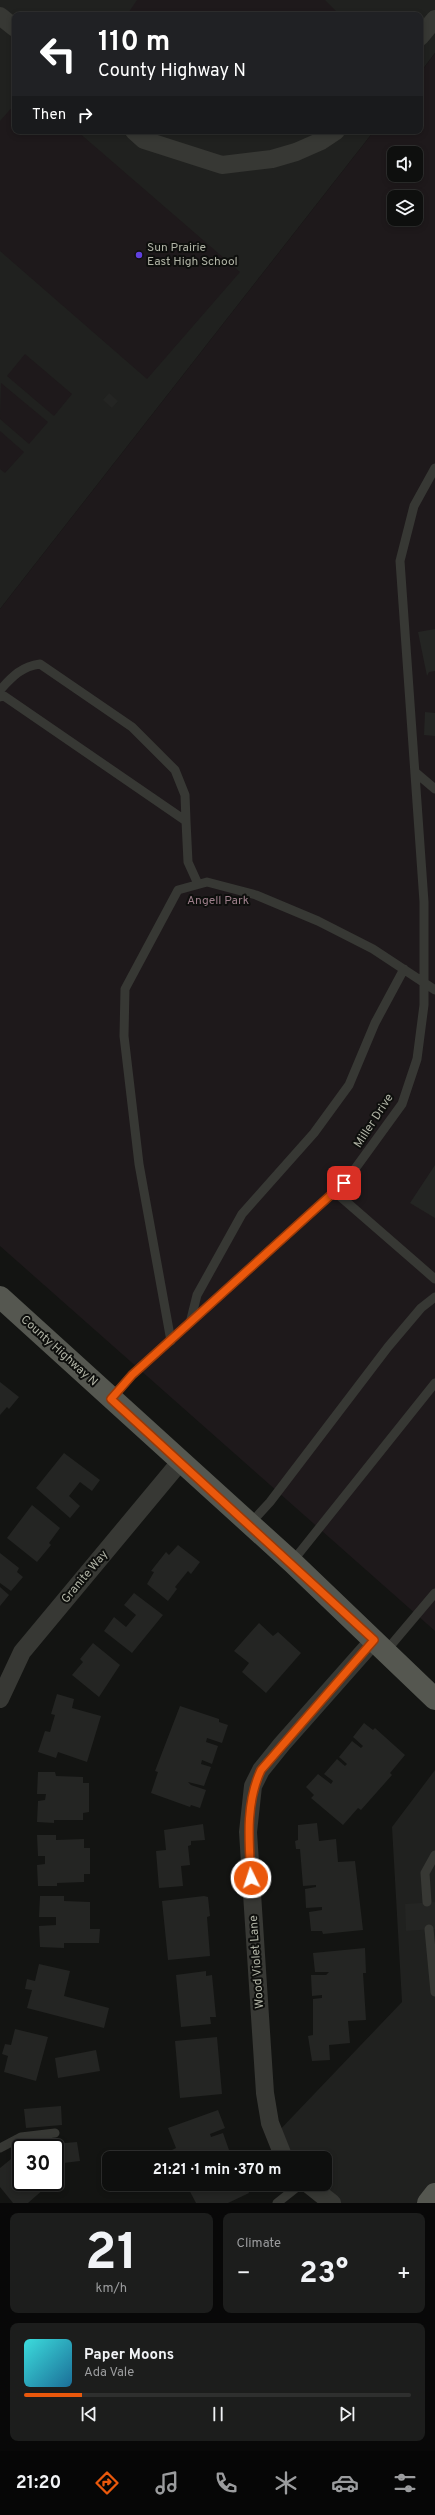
<!DOCTYPE html>
<meta charset="utf-8">
<style>
body{margin:0;font-family:Overpass,sans-serif;background:#1c1d1c;color:#f1f3f6;height:100vh;display:flex;flex-direction:column;font-size:15px;white-space:nowrap}
*{box-sizing:border-box;margin:0}
p{font-size:13px;color:#9b9c9e}
.icon{flex:none;width:22px;height:22px;fill:none;stroke:currentColor;stroke-width:2;stroke-linecap:round;stroke-linejoin:round}
.map{position:relative;height:2203px;overflow:hidden}
.side{display:flex;flex-direction:column;gap:10px;padding:10px;background:#080808;flex:1}
.side>*{flex:none}
.banner{position:absolute;left:12px;top:12px;width:411px;height:122px;border-radius:8px;box-shadow:0 2px 6px #0003,0 0 0 1px #2e2f2e;background:#202124;color:#fff;overflow:hidden}
.buttons{position:absolute;left:387px;top:146px;display:grid;gap:8px}
.buttons a{display:grid;place-items:center;width:36px;height:36px;border-radius:8px;background:#0e0f0e;box-shadow:0 2px 6px #0003,0 0 0 1px #2e2f2e;font-size:20px}
.speed{position:absolute;left:12px;top:2139px;display:flex;gap:8px;font-size:20px;font-weight:700;text-align:center}
.speed>*{display:grid;place-content:center;width:52px;height:52px;border-radius:50%;background:#0e0f0e;box-shadow:0 2px 6px #0003,0 0 0 1px #2e2f2e;line-height:1}
.speed .limit{border:2px solid #111;border-radius:6px;background:#fff;color:#111}
.pin{position:absolute;display:grid;place-items:center;width:34px;height:34px;color:#fff;margin:-17px;border-radius:8px;box-shadow:0 2px 6px #0006}
.me{position:absolute;width:44px;margin:-22px;rotate:356deg;stroke-linejoin:round;filter:drop-shadow(0 0 3px #0008)}
.turn{display:flex;align-items:center;gap:14px;height:84px;padding:0 20px;font-size:18px}
.turn .icon{width:52px;height:52px;stroke-width:2.5}
.turn b{display:block;font-size:28px;line-height:34px}
.then{display:flex;align-items:center;height:38px;padding:0 20px;background:#0003;gap:8px;font-size:15px}
.big{font-size:30px;font-weight:700;line-height:1.1}
.side .card{flex:1;display:flex;flex-direction:column;justify-content:center;gap:6px;min-width:0;padding:0 14px;border-radius:8px;background:#1c1d1c}
.side .dial{align-items:center;gap:0}
.dial b{font-size:52px;line-height:1}
.song{display:flex;align-items:center;gap:12px}
.cover{width:48px;height:48px;border-radius:6px;background:linear-gradient(135deg,hsl(180 70% 55%),hsl(200 70% 35%))}
.played{height:4px;border-radius:2px;background:linear-gradient(90deg,#ea580c 15%,#2e2f2e 15%)}
.keys{display:flex;justify-content:space-around;direction:ltr}
.heat{display:flex;justify-content:space-between;align-items:center;font-size:22px;direction:ltr}
.side .tiles{flex:1;display:grid;gap:10px;grid-template-columns:1fr 1fr}
.card:last-child{grid-column:span 2}
.trip{position:absolute;left:102px;top:2151px;width:230px;height:40px;border-radius:8px;background:#0e0f0e;box-shadow:0 2px 6px #0003,0 0 0 1px #2e2f2e;font-weight:700;line-height:40px;text-align:center}
.tabs{display:flex;height:64px;justify-content:space-around;align-items:center;background:#060606;color:#9b9c9e}
.tabs .icon{width:28px;height:28px}
.tabs .selected{color:#ea580c}
.tabs b{font-size:18px;color:#f1f3f6}
.map>svg:first-child{display:block}
.built{fill:#20211f}
.green{fill:#1e191b;fill-rule:evenodd}
.building{fill:#242523}
.lines{fill:none;stroke-linecap:round;stroke-linejoin:round}
.lane{stroke:#373834;stroke-width:9}
.street{stroke:#373834;stroke-width:18}
.primary{stroke:#555750;stroke-width:22}
.route-casing{stroke:#983908;stroke-width:10}
.route{stroke:#ea580c;stroke-width:7}
.poi-dot{fill:#6040df;stroke:#0e0f0d;stroke-width:1.5}
.labels{text-anchor:middle;dominant-baseline:central;stroke-width:4;stroke-linejoin:round;paint-order:stroke}
.poi-label{font-size:12px;fill:#b0b3a5;stroke:#0e0f0d;text-anchor:start}
.park-label{font-size:12px;fill:#9c7e8a;stroke:#0e0f0d}
.street-label{font-size:12px;fill:#b0b3a5;stroke:#0e0f0d}
</style>
<div class="map">
<svg width="435" height="2203" viewBox="0 0 435 2203">
<rect width="100%" height="100%" fill="#131412"/>
<path class="built" d="M0,0h435v53l-15,20v-58h-405v116h359l-374,478z
M435,1770v433h-103l-24,-19h17v-26h-41l-10,-22 128,-134 -10,-175z"/>
<path class="green" d="M137,0h188l15,15h-213z
M435,53v1578l-435,-385v-637l374,-478h46v-58zM394,153h22v22h-22zM394,197h22v22h-22z
M15,104v27h62l163,141 -93,107 -147,-128v-130z
M25,354l47,40 -18,22 -47,-40z
M1,383l47,39 -19,22 -29,-25z
M0,431l24,21 -19,21 -5,-4z"/>
<path class="building" d="M109,393l9,8 -6,7 -9,-8z
M435,629v42l-6,1 -2,4 -9,-44z
M425,712l10,1v23l-11,-1z
M435,1165v53l-25,-15z
M0,1382l19,15 -10,12 -2,-2 -7,8z
M64,1453l36,27 -8,11 -12,-9 -11,14 11,10 -10,12 -34,-30z
M32,1505l28,23 -11,15 2,2 -14,17 -30,-24z
M178,1545l22,17 -9,12 -3,-3 -13,16 2,2 -9,12 -21,-17 7,-12 -3,-1 15,-19 3,3z
M0,1553l19,15 -2,4 6,5 -12,14 -11,-8z
M0,1587l9,8 -9,11z
M134,1593l29,22 -31,38 -28,-22 10,-14 12,10 10,-12 -12,-10z
M259,1623l14,13 5,-4 23,21 -35,40 -24,-21 7,-9 -15,-12z
M93,1643l27,22 -21,32 -27,-22 11,-13 -3,-3z
M57,1694l17,5 -2,9 29,8 -14,46 -29,-10 -2,6 -18,-6 7,-21 5,1 5,-17 -4,-1z
M180,1706l39,13v3l9,3 -6,18 -15,-5 -1,4 12,4 -6,18 -10,-4 -1,4 10,3 -7,19 -16,-4 3,3 15,5 -6,18 -9,-3 -1,2 -39,-14 7,-21 -3,-1z
M364,1723l9,7 2,-2 30,27 -15,18 2,2 -31,35 -3,-2 -15,17 -32,-27 3,-3 -8,-8 12,-13 13,10 2,-3 -9,-7 13,-15 8,7 2,-2 -8,-7 13,-16 9,7 2,-2 -10,-9z
M38,1772h17l1,4 27,1v6h6v29l-6,1v7h-29v3l-17,-1 1,-21 7,-1 1,-6h-9z
M317,1823l2,18 17,-2 2,23 17,-1 8,69 -40,4 -1,-3h-11l-2,-19 13,-2v-3l-16,1 -1,-19 11,-2v-2l-13,1 -3,-37h-4l-1,-8 3,-1v-15z
M203,1824l2,16 -14,1v4l-3,1 2,19 -9,1 2,20 -24,2 -3,-37 10,-1 -2,-20z
M37,1835h19v5l28,-1v9h6v26h-6v8l-27,1v3h-19l-1,-21 8,-1v-8h-7z
M40,1896h24v5l26,1v27h10l-1,14h-35v5l-24,-1 -1,-21 17,-1v-8h-17z
M204,1896l4,1 2,19 -3,1 3,39 -42,4 -6,-59z
M435,1902v27l-29,2 -1,-27z
M365,1948l1,25h-3l3,47 -18,1 2,22 -21,2 1,15 -18,1 -4,-25 5,-1v-36l9,-1v-3l-10,1 -1,-21h15l3,-3h-14l-2,-19z
M39,1964l31,7 -6,25 45,12 -5,20 -77,-20 5,-18 -7,-1 2,-10 8,2z
M206,1971v5l6,-1 4,42h-6l1,7 -30,3 -5,-52z
M15,2029l33,8 -12,44 -32,-9 4,-16 -6,-2 3,-10 6,1z
M217,2037l5,57 -42,4 -5,-57z
M96,2050l4,21 -42,7 -3,-20z
M61,2106l1,19 -36,3 -2,-19z
M218,2110l7,18 -15,6 1,3 12,-4 6,17 -9,4 2,4h-47l-3,-8 4,-2 -8,-20z
M77,2142l3,19 -25,3v-16h-14l-1,-3z
M16,2155l5,6v21h19l5,6 -17,15h-15l-13,-16v-19z
M186,2184h59l4,9 -21,10h-32z"/>
<g class="lines">
<path class="lane" d="M0,690c12,-13 22,-24 40,-26l92,63 43,43 10,25 1,26
M0,697l4,-1 182,125 2,41 10,22
M415,772l20,17
M335,1192l100,87
M190,1323l7,-28 45,-81 72,-81 35,-48 26,-62 29,-54
M171,1341l-32,-177 -15,-128 1,-47 53,-99 29,-8 49,13 62,26 55,28 62,41
M111,1399l21,-24 199,-180 21,-22 50,-69 15,-45 7,-54v-103l-24,-341 14,-55 21,-38
M249,1525l21,-23 118,-155 33,-39 14,-11
M292,1562l143,-179
M386,1651l49,-58
M427,1902l-2,-29 10,-18
M429,1929l6,63
M0,2148l21,-11 34,-4
M277,2203l24,-19"/>
<path class="street" d="M0,16l15,12
M420,37l15,-18
M134,131l10,9 78,25 50,-6 24,-7 25,-11 15,-10
M0,1699l22,-47 158,-190
M284,2158l-14,-35 -5,-30 -17,-261 5,-46 8,-16 21,-26 92,-104
M308,2184l24,19"/>
<path class="primary" d="M0,1297l292,265 143,137
M428,2203l7,-9"/>
</g>
<g class="lines">
<defs>
<path id="route" d="M251,1878c-2,-36 -6,-74 10,-108l113,-130 -263,-241 21,-24 212,-192"/>
</defs>
<use href="#route" class="route-casing"/>
<use href="#route" class="route"/>
</g>
<circle class="poi-dot" cx="139" cy="255" r="4"/>
<g class="labels">
<g class="poi-label">
<text x="147" y="248">Sun Prairie<tspan x="147" dy="14">East High School</tspan></text>
</g>
<g class="park-label">
<text x="218" y="901">Angell Park</text>
</g>
<g class="street-label">
<text transform="translate(374 1121) rotate(-57)">Miller Drive</text>
<text transform="translate(59 1351) rotate(42)">County Highway N</text>
<text transform="translate(85 1577) rotate(-50)">Granite Way</text>
<text transform="translate(257 1962) rotate(-94)">Wood Violet Lane</text>
</g>
</g>
</svg>
<div class="buttons">
<a><svg class="icon" aria-label="sound" viewBox="0 0 24 24"><path d="M4 9h4l5-4v14l-5-4H4zM17 9q2 3 0 6"/></svg></a>
<a><svg class="icon" aria-label="layers" viewBox="0 0 24 24"><path d="M12 4l9 5-9 5-9-5zM3 14l9 5 9-5"/></svg></a>
</div>
<div class="speed"><div class="limit">30</div></div>
<div class="pin" style="left:344px;top:1183px;background:#d93025"><svg class="icon" aria-label="arrive" viewBox="0 0 24 24"><path d="M6 21V4h12l-3 4 3 4H6"/></svg></div>
<svg class="me" style="left:251px;top:1878px" viewBox="-20 -20 40 40"><circle r="17" fill="#ea580c" stroke="#fff" stroke-width="3"/><path d="M0-11L8 9 0 5-8 9z" fill="#fff"/></svg>
<div class="trip">21:21 · 1 min · 370 m</div>
<div class="banner">
<div class="turn"><svg class="icon" aria-label="left" viewBox="0 0 24 24"><path d="M17 20v-9H6M10 6l-5 5 5 5"/></svg><div><b>110 m</b>County Highway N</div></div>
<div class="then">Then<svg class="icon" aria-label="right" viewBox="0 0 24 24"><path d="M7 20v-9h11M14 6l5 5-5 5"/></svg></div>
</div>
</div>
<section class="side">
<div class="tiles">
<div class="card dial"><b>21</b><p>km/h</p></div>
<div class="card"><p>Climate</p>
<div class="heat"><a>−</a><b class="big">23°</b><a>+</a></div>
</div>
<div class="card">
<div class="song"><i class="cover"></i><div><b>Paper Moons</b><p>Ada Vale</p></div></div>
<div class="played"></div>
<div class="keys"><svg class="icon" aria-label="previous" viewBox="0 0 24 24"><path d="M18 5L8 12l10 7zM5 5v14"/></svg><svg class="icon" aria-label="pause" viewBox="0 0 24 24"><path d="M8 5v14M16 5v14"/></svg><svg class="icon" aria-label="next" viewBox="0 0 24 24"><path d="M6 5l10 7-10 7zM19 5v14"/></svg></div>
</div>
</div>
</section>
<nav class="tabs">
<b>21:20</b>
<svg class="icon selected" aria-label="directions" viewBox="0 0 24 24"><path d="M12 3l9 9-9 9-9-9zM9 14v-3h6M13 9l2 2-2 2"/></svg>
<svg class="icon" aria-label="music" viewBox="0 0 24 24"><path d="M9 18V5l10-2v13"/><circle cx="6" cy="18" r="3"/><circle cx="16" cy="16" r="3"/></svg>
<svg class="icon" aria-label="phone" viewBox="0 0 24 24"><path d="M5 4h4l2 5-3 2q2 4 5 5l2-3 5 2v4C11 20 4 13 5 4z"/></svg>
<svg class="icon" aria-label="climate" viewBox="0 0 24 24"><path d="M12 3v18M4 7l16 10M4 17L20 7"/></svg>
<svg class="icon" aria-label="car" viewBox="0 0 24 24"><path d="M5 17H2v-5l4-1 3-4h7l3 4 3 1v5h-3M9 17h6M6 11h13"/><circle cx="7" cy="17" r="2"/><circle cx="17" cy="17" r="2"/></svg>
<svg class="icon" aria-label="filters" viewBox="0 0 24 24"><path d="M4 7h16M4 17h16"/><circle cx="9" cy="7" r="2"/><circle cx="15" cy="17" r="2"/></svg>
</nav>
